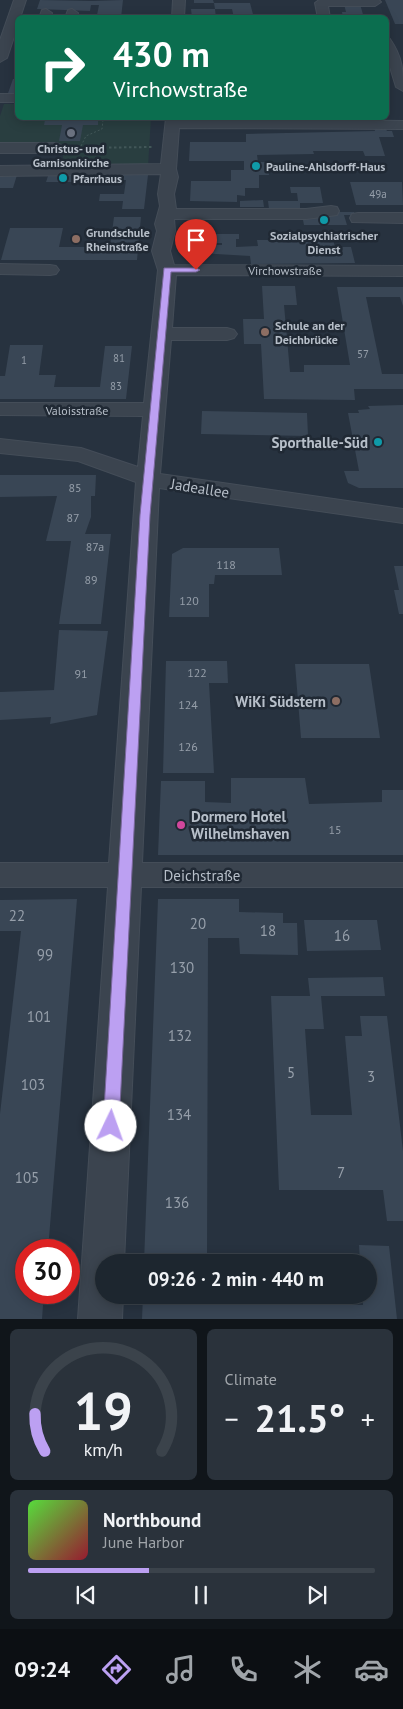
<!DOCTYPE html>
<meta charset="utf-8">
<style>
body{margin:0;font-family:"PT Sans",sans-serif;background:#2a323b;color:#f1f3f6;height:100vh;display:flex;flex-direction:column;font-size:19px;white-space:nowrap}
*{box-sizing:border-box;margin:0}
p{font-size:16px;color:#a0a5aa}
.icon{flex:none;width:28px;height:28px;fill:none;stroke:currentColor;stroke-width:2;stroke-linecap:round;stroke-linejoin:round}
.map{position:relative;height:1319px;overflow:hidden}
.sheet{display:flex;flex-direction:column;gap:10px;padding:10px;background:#10151a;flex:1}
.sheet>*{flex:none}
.hud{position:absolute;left:15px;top:15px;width:374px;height:105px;border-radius:8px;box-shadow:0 2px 12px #0003,0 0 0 1px #3b434b;background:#0b6e4f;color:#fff;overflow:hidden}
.speed{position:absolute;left:15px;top:1239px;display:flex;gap:10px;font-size:25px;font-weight:700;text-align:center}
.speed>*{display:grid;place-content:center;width:65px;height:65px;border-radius:50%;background:#1d262f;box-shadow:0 2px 12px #0003,0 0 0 1px #3b434b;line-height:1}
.speed .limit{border:8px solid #d22;background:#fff;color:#111}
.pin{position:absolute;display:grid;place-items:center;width:42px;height:42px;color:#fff;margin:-51px -21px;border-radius:50% 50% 50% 0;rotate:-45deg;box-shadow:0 0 5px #0007}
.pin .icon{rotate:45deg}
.me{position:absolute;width:55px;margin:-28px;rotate:3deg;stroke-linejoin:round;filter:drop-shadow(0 0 4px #0008)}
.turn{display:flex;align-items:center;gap:18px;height:105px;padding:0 15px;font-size:22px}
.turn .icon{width:65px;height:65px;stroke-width:2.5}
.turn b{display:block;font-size:35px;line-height:42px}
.big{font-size:38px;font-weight:600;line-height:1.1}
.sheet .tile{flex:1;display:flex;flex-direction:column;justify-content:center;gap:8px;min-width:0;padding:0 18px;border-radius:8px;background:#2a323b}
.sheet .dial{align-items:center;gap:0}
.dial svg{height:130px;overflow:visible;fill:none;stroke:#3b434b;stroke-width:7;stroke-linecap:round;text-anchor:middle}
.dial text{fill:#f1f3f6;stroke:none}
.song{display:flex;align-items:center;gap:15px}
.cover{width:60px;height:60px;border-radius:8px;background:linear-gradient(135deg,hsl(110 70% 55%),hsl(350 70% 35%))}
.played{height:5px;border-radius:2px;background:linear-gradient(90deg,#bca0f2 35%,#3b434b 35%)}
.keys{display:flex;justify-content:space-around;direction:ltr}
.heat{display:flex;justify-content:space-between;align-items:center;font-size:28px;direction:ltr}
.sheet .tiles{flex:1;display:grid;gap:10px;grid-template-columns:1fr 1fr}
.tile:last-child{grid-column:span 2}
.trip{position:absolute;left:95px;top:1254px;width:282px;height:50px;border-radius:25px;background:#1d262f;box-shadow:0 2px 12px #0003,0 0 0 1px #3b434b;font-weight:600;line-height:50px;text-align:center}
.dock{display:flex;height:80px;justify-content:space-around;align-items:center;background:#0c0f13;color:#a0a5aa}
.dock .icon{width:35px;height:35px}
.dock .on{color:#bca0f2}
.dock b{font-size:22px;color:#f1f3f6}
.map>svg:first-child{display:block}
.green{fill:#293e40}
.building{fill:#394655}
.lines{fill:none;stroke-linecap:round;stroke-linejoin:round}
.minor-casing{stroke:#444d58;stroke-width:2}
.path-far1{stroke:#425758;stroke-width:1;stroke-dasharray:2 2;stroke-linecap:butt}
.path{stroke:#425758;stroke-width:2;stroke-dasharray:2.5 2.5;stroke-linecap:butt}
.minor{fill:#3b444f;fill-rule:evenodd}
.route{fill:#bca0f2;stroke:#7a689d}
.worship-dot{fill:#6b7280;stroke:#202934;stroke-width:2}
.culture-dot{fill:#0f9aa8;stroke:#202934;stroke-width:2}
.education-dot{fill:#8d6e63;stroke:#202934;stroke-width:2}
.hotel-dot{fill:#d1479c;stroke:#202934;stroke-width:2}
.labels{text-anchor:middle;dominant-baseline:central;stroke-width:5;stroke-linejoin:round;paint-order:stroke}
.far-number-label{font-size:11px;fill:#969faa}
.far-poi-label{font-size:12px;font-weight:bold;fill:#b7bfc9;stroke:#202934;text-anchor:start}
.far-street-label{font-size:12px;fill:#b7bfc9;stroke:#202934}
.number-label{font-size:12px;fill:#969faa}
.poi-label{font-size:15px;font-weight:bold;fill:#b7bfc9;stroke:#202934;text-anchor:end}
.street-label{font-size:15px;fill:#b7bfc9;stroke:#202934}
.near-number-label{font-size:15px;fill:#969faa}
</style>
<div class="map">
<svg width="403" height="1319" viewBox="0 0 403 1319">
<rect width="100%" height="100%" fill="#27323f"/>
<path class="green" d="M4,104h13l1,14h133l-3,49h-87l4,-21h-65v-30z"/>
<path class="building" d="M40,0l52,1 31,-1 -2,18h-36v-3h12l2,-10h-8l-1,6 -53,-2z
M194,0h19l1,3h-20z
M385,0h18v24h-8z
M214,3h36l4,15h-20l-2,-9h-17z
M344,4h16l4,14h-21l-1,-6h4z
M191,9h24l1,9h-24z
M13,79h5v17h-11z
M64,118l34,1v6h-15l-3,16h-21l3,-16h-18l1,-5h18z
M269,118h75l1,5h-76z
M374,127h11l2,4h5l2,6h-15l6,19h-20l-2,-5h-50l1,3 -57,1 1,7h10l1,13h-10v13h-14v8l-8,-1v7l-47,-1 1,-20h40v-11h13v-9h-55l1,-19h56v-8l129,-3z
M49,173h31l-2,9h-32z
M0,175h17l-4,13h-13z
M98,175h50l-4,34h-22l1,-8h-24l1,-7h24l2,-14h-29z
M350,182h52l1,23h-47z
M290,187h30l3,16h-23v5l-31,1 -1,-8h30l-1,-8h-6z
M263,200l1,7h-24v-6z
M328,212h26l1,3h-11l3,10h-43l-2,-10z
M194,216h46l1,4h-46z
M114,217h27l-4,43h-136l9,-32h53l-4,19h51z
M216,234h23v5h-3v8l22,-1 -1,-6h38v-4h37l3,11h16l4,16 -104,1 -1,-8 -51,-3v-8h23v-2h-6z
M262,286h33l2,19h-13l6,67h14v-7h46l-13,-78h66v19l-3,-9h-34l16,77h21v15h-49l1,11 -91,-1 -3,-55h-17l-1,-25h21z
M10,345h33l-4,30h17l-2,12h46l5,-41h27l-6,53h-126v-23h5z
M403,405v83h-44l-11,-5 -4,-12h15l-11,-58h11l-1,-3 12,-1 -2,-3z
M202,411l105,2 1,23 -107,-2z
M0,475h96l-1,21h-4v21l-6,17h26l-10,90h-42l12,-83h-25l11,-45 -57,1z
M183,548h96l3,27h-67l-1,9h-5v33h-40l3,-63z
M394,566h9v48h-4l-5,-24h5z
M59,630l49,1 -11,84 -47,9 1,-7 -51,3v-28l54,-2z
M166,661h61l1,22h-19l5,90h-51z
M295,664h74l11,74h-79z
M231,778h74l4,26 73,-2v-12h21v65h-245l3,-74h44v21l26,1z
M77,899l-29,351h-22v42h18l-2,27h-42v-205l21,-183h-21v-31z
M158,899h81v13l44,1v10h14l1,32 -58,-1 -1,-16h-31l-1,324h-63z
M304,920h73l4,30 -74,1z
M383,977l2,19h-64l3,33h-19l6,86h41l-7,-79h17l-2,-20h27l16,135v70h-16l-4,-31h-104l-8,-194h39l-2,-18z
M359,1245l30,1 8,73h-255l1,-24h64v9l156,1v-10h6v-33h-9z"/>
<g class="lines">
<defs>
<path id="minor" d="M14,0h12l-6,18h-2v7l-11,33 -7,4v-22z
M173,0h12l-1,18h-12z
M319,0h60l2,2 -6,4h-47l2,12h-12l-3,-15z
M46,9l6,4 -1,5h-12l3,-8z
M72,9l6,4 -1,5h-12l3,-8z
M386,38l4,1c13,19 13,31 13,52l-7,-4 -10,-33z
M0,94h18v8h-18z
M166,118l237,3v8l-224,-1 -3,41 2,8 -4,17 2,15h130l25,-3 6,1 2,4 -2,4 -31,4h-132l1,12 -5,20 4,14 229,1v10l-227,-1 -4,53h55l7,2 3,4 -3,4 -7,2h-56l-11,134 243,35v14l-244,-35 -17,375h261v24h-262l-17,375h-20v33h19l-1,24h-44l30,-432h-108v-24h109l27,-381 -58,-21 -78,-8v-14l81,9 57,19 5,-51 -143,-1v-12h144l14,-133 -6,-19 5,-20 -2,-7 5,-18 -2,-12 3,-20 -161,2v-10l161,-2z
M0,143h56l5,2 3,3 -3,3 -5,2h-56z
M358,213h45v10l-51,-1 -2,-4 2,-4z
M0,264l50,1 6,1 3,4 -3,4 -6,1 -50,-1z"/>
</defs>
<use href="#minor" class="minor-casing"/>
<path class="path-far1" d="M81,146l5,-10 16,-7 1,-9 8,-2"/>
<path class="path" d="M74,148l79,-1
M79,148l4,-3"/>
<use href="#minor" class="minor"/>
</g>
<path class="route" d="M164,268h32l4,2 -4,2h-25l-21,243 -31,611 -2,5 -6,2 -6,-2 -2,-5 37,-611z"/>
<circle class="worship-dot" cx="71" cy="133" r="5"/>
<g class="culture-dot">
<circle cx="256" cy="166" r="5"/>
<circle cx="63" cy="178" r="5"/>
<circle cx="324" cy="220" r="5"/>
<circle cx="378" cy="442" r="5"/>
</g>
<g class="education-dot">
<circle cx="76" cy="239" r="5"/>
<circle cx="265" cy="332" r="5"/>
<circle cx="336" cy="701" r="5"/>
</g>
<circle class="hotel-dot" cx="181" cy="825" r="5"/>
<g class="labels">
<g class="far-number-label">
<text x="378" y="194">49a</text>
<text x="363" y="354">57</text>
<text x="119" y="358">81</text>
<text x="24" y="360">1</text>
<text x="116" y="386">83</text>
</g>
<g class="far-poi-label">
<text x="71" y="148" text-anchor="middle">Christus- und<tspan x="71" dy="14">Garnisonkirche</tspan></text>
<text x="266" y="166">Pauline-Ahlsdorff-Haus</text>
<text x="73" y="178">Pfarrhaus</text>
<text x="86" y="232">Grundschule<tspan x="86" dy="14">Rheinstraße</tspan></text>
<text x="324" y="235" text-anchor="middle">Sozialpsychiatrischer<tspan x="324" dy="14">Dienst</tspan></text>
<text x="275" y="325">Schule an der<tspan x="275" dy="14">Deichbrücke</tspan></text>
</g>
<g class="far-street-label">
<text x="285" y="270">Virchowstraße</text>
<text x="77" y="410">Valoisstraße</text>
</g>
<g class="number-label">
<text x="75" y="487">85</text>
<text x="73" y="517">87</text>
<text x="95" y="546">87a</text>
<text x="226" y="564">118</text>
<text x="91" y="579">89</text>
<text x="189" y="600">120</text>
<text x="197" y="672">122</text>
<text x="81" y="673">91</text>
<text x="188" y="704">124</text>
<text x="188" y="746">126</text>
<text x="335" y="829">15</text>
</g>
<g class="poi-label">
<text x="368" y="442">Sporthalle-Süd</text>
<text x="326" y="701">WiKi Südstern</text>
<text x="191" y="816" text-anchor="start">Dormero Hotel<tspan x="191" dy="17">Wilhelmshaven</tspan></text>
</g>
<g class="street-label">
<text transform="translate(200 488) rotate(9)">Jadeallee</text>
<text x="202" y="875">Deichstraße</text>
</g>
<g class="near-number-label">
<text x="17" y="915">22</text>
<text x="198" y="923">20</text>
<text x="268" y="930">18</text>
<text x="342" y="935">16</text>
<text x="45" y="954">99</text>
<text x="182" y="967">130</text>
<text x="39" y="1016">101</text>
<text x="180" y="1035">132</text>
<text x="291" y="1072">5</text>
<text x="371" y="1076">3</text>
<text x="33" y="1084">103</text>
<text x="179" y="1114">134</text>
<text x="341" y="1172">7</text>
<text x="27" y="1177">105</text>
<text x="177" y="1202">136</text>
</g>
</g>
</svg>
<div class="speed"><div class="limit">30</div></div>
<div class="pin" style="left:196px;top:270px;background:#d93025"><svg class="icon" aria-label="arrive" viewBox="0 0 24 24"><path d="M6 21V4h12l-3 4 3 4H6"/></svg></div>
<svg class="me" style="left:111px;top:1126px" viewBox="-20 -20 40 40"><circle r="19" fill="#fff"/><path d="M0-13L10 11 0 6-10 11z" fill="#bca0f2"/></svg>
<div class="trip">09:26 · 2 min · 440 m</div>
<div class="hud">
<div class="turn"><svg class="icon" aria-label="right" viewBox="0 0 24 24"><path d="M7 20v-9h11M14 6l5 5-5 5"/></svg><div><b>430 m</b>Virchowstraße</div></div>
</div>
</div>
<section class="sheet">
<div class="tiles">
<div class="tile dial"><svg viewBox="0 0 100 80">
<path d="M14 69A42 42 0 1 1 86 69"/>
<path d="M14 69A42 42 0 0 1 8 46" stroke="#bca0f2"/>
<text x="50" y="56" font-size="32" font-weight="700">19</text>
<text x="50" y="72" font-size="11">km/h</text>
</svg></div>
<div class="tile"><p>Climate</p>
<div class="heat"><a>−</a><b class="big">21.5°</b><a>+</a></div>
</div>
<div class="tile">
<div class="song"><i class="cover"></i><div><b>Northbound</b><p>June Harbor</p></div></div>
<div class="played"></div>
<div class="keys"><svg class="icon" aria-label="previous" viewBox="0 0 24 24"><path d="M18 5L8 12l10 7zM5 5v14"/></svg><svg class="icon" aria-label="pause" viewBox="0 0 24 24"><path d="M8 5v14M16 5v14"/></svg><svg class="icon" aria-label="next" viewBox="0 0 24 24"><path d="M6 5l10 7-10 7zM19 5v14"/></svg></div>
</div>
</div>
</section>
<nav class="dock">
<b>09:24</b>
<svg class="icon on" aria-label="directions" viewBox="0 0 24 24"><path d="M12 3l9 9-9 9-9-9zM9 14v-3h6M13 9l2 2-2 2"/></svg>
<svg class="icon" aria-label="music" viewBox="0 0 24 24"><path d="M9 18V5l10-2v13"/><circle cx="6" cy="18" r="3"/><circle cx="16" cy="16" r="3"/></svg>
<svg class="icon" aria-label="phone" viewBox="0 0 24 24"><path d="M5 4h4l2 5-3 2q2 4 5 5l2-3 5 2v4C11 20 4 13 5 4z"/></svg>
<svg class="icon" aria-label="climate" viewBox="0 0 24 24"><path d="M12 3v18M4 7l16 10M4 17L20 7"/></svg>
<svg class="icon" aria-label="car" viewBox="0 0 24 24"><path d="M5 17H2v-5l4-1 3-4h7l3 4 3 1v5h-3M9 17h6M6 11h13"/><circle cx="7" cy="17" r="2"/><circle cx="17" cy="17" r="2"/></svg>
</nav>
